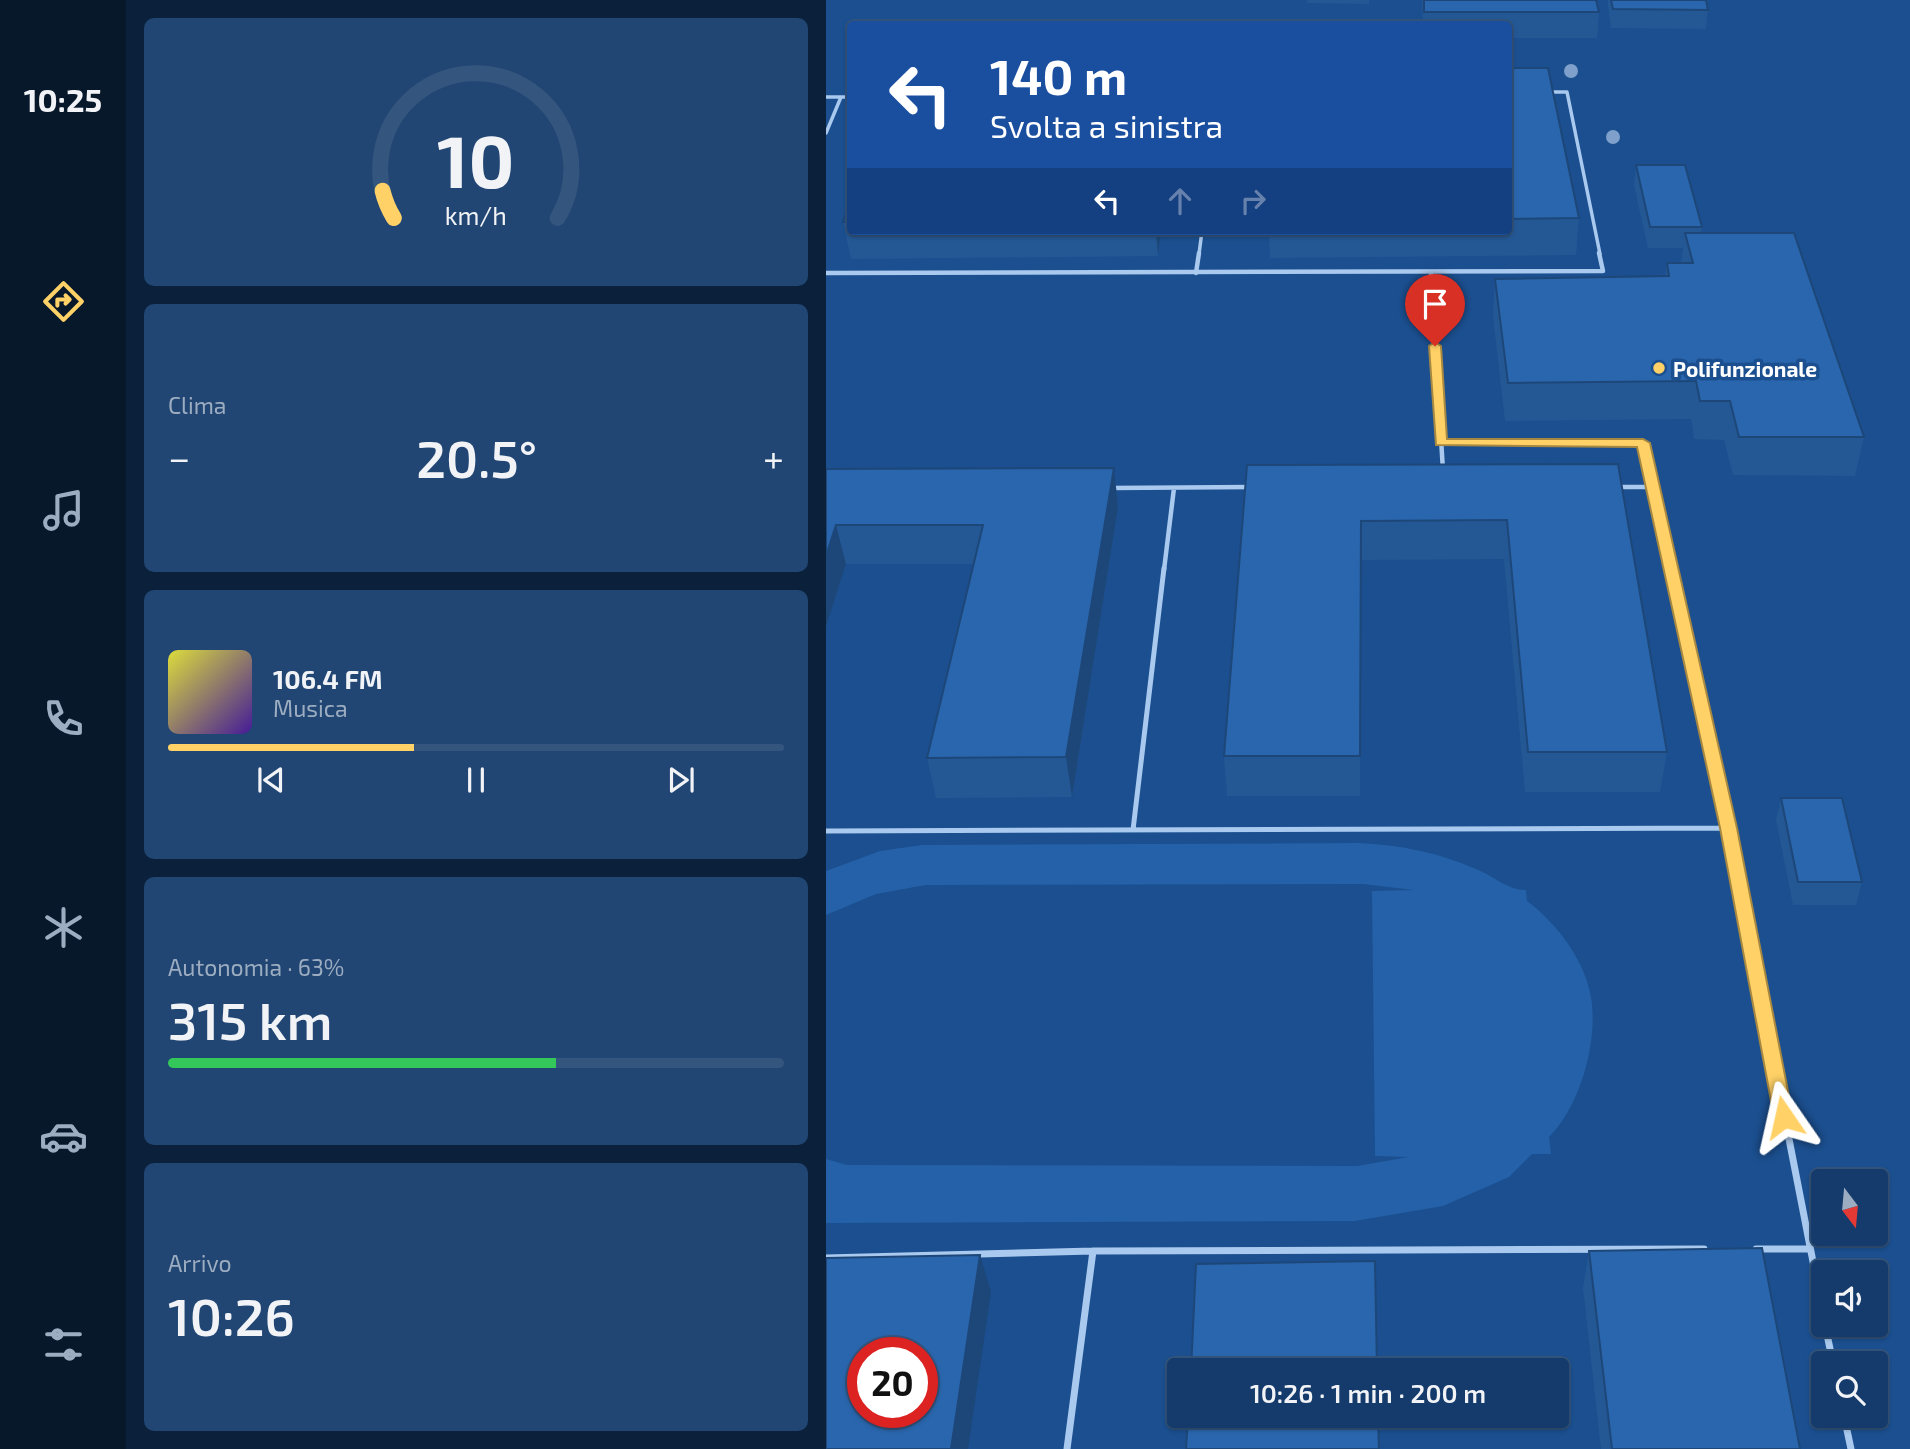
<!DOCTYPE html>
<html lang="it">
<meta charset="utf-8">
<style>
body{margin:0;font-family:"Exo 2",sans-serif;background:#214673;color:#f1f3f6;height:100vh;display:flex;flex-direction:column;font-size:26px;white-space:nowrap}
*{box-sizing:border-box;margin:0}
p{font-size:23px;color:#9dadc1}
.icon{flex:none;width:38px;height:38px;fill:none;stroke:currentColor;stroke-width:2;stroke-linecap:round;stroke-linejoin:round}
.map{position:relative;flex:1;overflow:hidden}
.drawer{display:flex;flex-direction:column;gap:18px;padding:18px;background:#0b203b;width:700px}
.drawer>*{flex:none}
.banner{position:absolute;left:21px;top:21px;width:665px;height:214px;border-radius:7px;box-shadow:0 2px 5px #0004,0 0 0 2px #33557e;background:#1a4fa0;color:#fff;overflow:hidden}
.needle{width:46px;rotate:164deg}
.tools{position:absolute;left:985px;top:1169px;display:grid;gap:14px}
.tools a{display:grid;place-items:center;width:77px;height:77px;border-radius:7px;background:#143b6b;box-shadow:0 2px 5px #0004,0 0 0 2px #33557e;font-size:35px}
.speed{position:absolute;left:21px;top:1337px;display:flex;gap:14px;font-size:35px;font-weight:700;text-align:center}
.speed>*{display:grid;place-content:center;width:91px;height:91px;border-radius:50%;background:#143b6b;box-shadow:0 2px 5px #0004,0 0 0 2px #33557e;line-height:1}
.speed .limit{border:10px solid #d22;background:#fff;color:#111}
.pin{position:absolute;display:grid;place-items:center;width:60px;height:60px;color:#fff;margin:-72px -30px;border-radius:50% 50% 50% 0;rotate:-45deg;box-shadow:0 0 7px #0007}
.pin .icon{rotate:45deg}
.me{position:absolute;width:77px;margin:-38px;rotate:349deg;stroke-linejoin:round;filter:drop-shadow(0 0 5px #0008)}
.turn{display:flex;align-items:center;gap:24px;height:147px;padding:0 28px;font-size:32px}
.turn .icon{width:91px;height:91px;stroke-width:2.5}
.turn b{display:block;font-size:49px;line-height:60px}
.lanes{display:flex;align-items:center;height:66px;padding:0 28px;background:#0003;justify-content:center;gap:35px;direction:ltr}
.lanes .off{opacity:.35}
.big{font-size:52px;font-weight:600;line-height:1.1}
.drawer .tile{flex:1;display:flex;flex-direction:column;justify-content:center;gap:10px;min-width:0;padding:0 24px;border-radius:10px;background:#214673}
.drawer .dial{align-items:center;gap:0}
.dial svg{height:182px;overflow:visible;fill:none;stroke:#33557e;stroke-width:7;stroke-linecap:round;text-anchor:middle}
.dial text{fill:#f1f3f6;stroke:none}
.song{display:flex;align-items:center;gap:21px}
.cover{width:84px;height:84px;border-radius:10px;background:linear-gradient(135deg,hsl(60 70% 55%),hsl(260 70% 35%))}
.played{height:7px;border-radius:4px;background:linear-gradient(90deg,#ffd166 40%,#33557e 40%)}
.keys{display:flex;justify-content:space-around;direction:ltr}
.heat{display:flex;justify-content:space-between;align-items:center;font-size:38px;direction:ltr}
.charge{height:10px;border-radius:5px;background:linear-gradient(90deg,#34c759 63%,#33557e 0)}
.trip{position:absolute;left:341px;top:1358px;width:402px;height:70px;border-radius:7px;background:#143b6b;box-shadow:0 2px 5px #0004,0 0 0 2px #33557e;font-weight:600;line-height:70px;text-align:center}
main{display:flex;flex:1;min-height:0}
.tabs{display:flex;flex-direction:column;width:126px;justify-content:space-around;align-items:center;background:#08182b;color:#9dadc1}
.tabs .icon{width:49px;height:49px}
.tabs .on{color:#ffd166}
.tabs b{font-size:32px;color:#f1f3f6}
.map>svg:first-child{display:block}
.green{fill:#2461a8}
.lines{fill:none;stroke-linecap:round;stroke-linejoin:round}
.service-far3{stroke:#a9c9ee;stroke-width:3.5}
.service-far2{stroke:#a9c9ee;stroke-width:4.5}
.service-far1{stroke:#a9c9ee;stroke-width:5}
.service{stroke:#a9c9ee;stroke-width:7}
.tree{fill:#7ea0ca}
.wall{fill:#245895}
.shaded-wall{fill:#1d4779}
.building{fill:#2a66ad;stroke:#1d4779;stroke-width:2;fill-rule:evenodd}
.route{fill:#ffd166;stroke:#a68842;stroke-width:2}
.poi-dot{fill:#ffd166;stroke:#1b4f8f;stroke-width:2.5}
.labels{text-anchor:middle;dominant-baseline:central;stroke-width:7;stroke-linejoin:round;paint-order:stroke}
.far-poi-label{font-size:21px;font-weight:bold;fill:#fff;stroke:#1b4f8f;text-anchor:start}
</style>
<main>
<nav class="tabs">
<b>10:25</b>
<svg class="icon on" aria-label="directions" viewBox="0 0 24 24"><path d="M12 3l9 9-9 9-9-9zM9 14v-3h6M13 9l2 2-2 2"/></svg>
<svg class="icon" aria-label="music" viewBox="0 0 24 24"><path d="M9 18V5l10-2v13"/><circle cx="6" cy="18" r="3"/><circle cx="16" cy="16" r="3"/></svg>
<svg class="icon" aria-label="phone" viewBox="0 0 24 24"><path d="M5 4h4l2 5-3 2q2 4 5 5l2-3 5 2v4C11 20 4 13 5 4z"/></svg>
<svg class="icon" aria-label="climate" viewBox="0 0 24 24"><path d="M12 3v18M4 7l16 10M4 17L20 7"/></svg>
<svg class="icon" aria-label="car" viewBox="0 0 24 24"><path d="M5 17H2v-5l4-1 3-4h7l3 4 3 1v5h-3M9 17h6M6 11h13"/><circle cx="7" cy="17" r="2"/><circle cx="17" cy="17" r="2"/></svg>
<svg class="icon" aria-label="filters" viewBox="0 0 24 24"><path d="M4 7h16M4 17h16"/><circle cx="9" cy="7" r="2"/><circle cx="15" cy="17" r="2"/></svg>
</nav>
<section class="drawer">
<div class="tile dial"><svg viewBox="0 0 100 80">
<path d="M14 69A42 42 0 1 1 86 69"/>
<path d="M14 69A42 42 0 0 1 9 57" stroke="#ffd166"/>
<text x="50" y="56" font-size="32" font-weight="700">10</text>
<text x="50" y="72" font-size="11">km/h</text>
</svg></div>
<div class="tile"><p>Clima</p>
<div class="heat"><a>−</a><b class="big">20.5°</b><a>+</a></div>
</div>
<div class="tile">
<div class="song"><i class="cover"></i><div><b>106.4 FM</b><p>Musica</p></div></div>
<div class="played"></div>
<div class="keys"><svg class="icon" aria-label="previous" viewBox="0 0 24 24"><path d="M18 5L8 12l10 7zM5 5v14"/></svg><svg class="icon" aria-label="pause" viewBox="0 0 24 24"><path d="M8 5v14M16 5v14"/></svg><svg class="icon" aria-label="next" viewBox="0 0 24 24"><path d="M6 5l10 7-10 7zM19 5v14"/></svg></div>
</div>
<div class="tile"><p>Autonomia · 63%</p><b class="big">315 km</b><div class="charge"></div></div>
<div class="tile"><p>Arrivo</p><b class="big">10:26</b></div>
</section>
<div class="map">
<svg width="1084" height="1449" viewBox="0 0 1084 1449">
<rect width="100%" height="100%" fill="#1b4f8f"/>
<path class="green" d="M532,843c43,2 78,9 118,26 18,7 31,21 50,21l1,11c28,21 55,55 63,91 10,45 -9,113 -41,145l2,17h-19l-23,23 -66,29 -88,15 -529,2v-64l21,6 510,1 52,-9 -34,-1 -3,-265 42,-1 -51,-6 -437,1 -50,9 -50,21v-44l54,-20 42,-6z"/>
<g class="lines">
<path class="service-far3" d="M721,92h20l33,162
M0,97h24
M0,133l15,-36
M373,254l3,-23"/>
<path class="service-far2" d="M0,273l777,-2 -4,-18
M370,273l3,-20
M605,274l12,197
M615,443h202l9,44h-37
M826,487l18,83
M285,488l141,-1
M338,570l10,-82"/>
<path class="service-far1" d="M844,568l58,260 26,134
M307,830l31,-262
M0,831l902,-3"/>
<path class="service" d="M928,960l70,358
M930,1249h53
M0,1258l267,-7 611,-2
M999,1325l8,38
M1018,1416l7,33
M241,1449l26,-198"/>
</g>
<g class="tree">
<circle cx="745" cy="71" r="7"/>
<circle cx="787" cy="137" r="7"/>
</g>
<path class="wall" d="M481,0h62v4l-62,-1z
M596,0h174l3,12 -2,26h-89v-14h-85z
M782,0h98l2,10 -2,19 -95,-1 -3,-22z
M682,68l71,150 -3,37 -306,3 -1,-27h239z
M810,165l66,62 -1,6 163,204 -9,39 -122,-1 -9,-35 -30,-1 -3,-20 -186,2 -12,-105 2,-37 170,-3 2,-13h14l2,-15h-35l-14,-63z
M24,202v29h311l-3,25 -307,3 -8,-37z
M792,464l49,288 -7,40h-135l-21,-233 -143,1 -1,236h-133l-3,-40 23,-291z
M288,468l4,39 -46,290 -136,1 -9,-40 47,-194h-128l-20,63v-158z
M955,798l81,84 -6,23h-63l-17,-85z
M763,1251l211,198h-199l-18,-161z"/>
<path class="shaded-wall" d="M330,231h5l-3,25z
M288,468l4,39 -46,290 -6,-40z
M10,525l10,39 -20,63v-71z
M154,1255l11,37 -23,157h-17z"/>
<path class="building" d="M598,0h172l3,12h-175z
M785,0h95l2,10 -95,-1z
M682,68h40l31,150 -71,1z
M810,165h49l17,62h-52z
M24,202v20h-7z
M859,233h109l70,204h-125l-9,-36h-30l-4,-20 -188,2 -13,-104 174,-3 -2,-13h26z
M792,464l49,288h-139l-21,-232 -146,1 -1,235h-136l23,-291z
M288,468l-48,289 -139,1 56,-233h-147l-10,31v-87z
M955,798h61l20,84h-64z
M936,1248l38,201h-188l-23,-198z
M154,1255l-29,194h-125v-191zM37,1353h59v59h-59z
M549,1261l2,109h-186l5,-106z
M362,1416h190l1,33h-193z"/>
<path class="route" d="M609,342l6,4 6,93h196l7,4 87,385 56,289 -3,6 -6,3 -7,-3 -3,-6 -54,-289 -83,-381 -201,-2 -7,-99z"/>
<circle class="poi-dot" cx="833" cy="368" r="7"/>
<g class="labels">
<g class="far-poi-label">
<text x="847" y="368">Polifunzionale</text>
</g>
</g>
</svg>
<div class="tools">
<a><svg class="needle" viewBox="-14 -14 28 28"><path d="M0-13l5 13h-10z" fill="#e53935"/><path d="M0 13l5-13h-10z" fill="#9dadc1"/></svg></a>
<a><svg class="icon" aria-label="sound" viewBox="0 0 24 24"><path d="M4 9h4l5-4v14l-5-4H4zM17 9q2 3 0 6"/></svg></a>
<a><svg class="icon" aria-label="search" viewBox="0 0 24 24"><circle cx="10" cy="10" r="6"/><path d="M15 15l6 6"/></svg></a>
</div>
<div class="speed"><div class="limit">20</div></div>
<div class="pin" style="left:609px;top:346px;background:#d93025"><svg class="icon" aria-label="arrive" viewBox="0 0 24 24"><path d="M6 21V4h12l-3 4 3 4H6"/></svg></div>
<svg class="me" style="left:958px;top:1117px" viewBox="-20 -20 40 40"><path d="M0-17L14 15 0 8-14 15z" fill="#ffd166" stroke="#fff" stroke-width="4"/></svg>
<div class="trip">10:26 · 1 min · 200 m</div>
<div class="banner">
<div class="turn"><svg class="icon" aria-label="left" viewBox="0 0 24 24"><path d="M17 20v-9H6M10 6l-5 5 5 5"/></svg><div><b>140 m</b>Svolta a sinistra</div></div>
<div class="lanes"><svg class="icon" aria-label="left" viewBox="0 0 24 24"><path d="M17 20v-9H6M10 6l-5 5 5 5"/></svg><svg class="icon off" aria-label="ahead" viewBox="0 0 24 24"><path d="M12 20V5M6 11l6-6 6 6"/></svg><svg class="icon off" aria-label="right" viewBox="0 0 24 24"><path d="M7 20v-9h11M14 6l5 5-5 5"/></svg></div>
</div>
</div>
</main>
